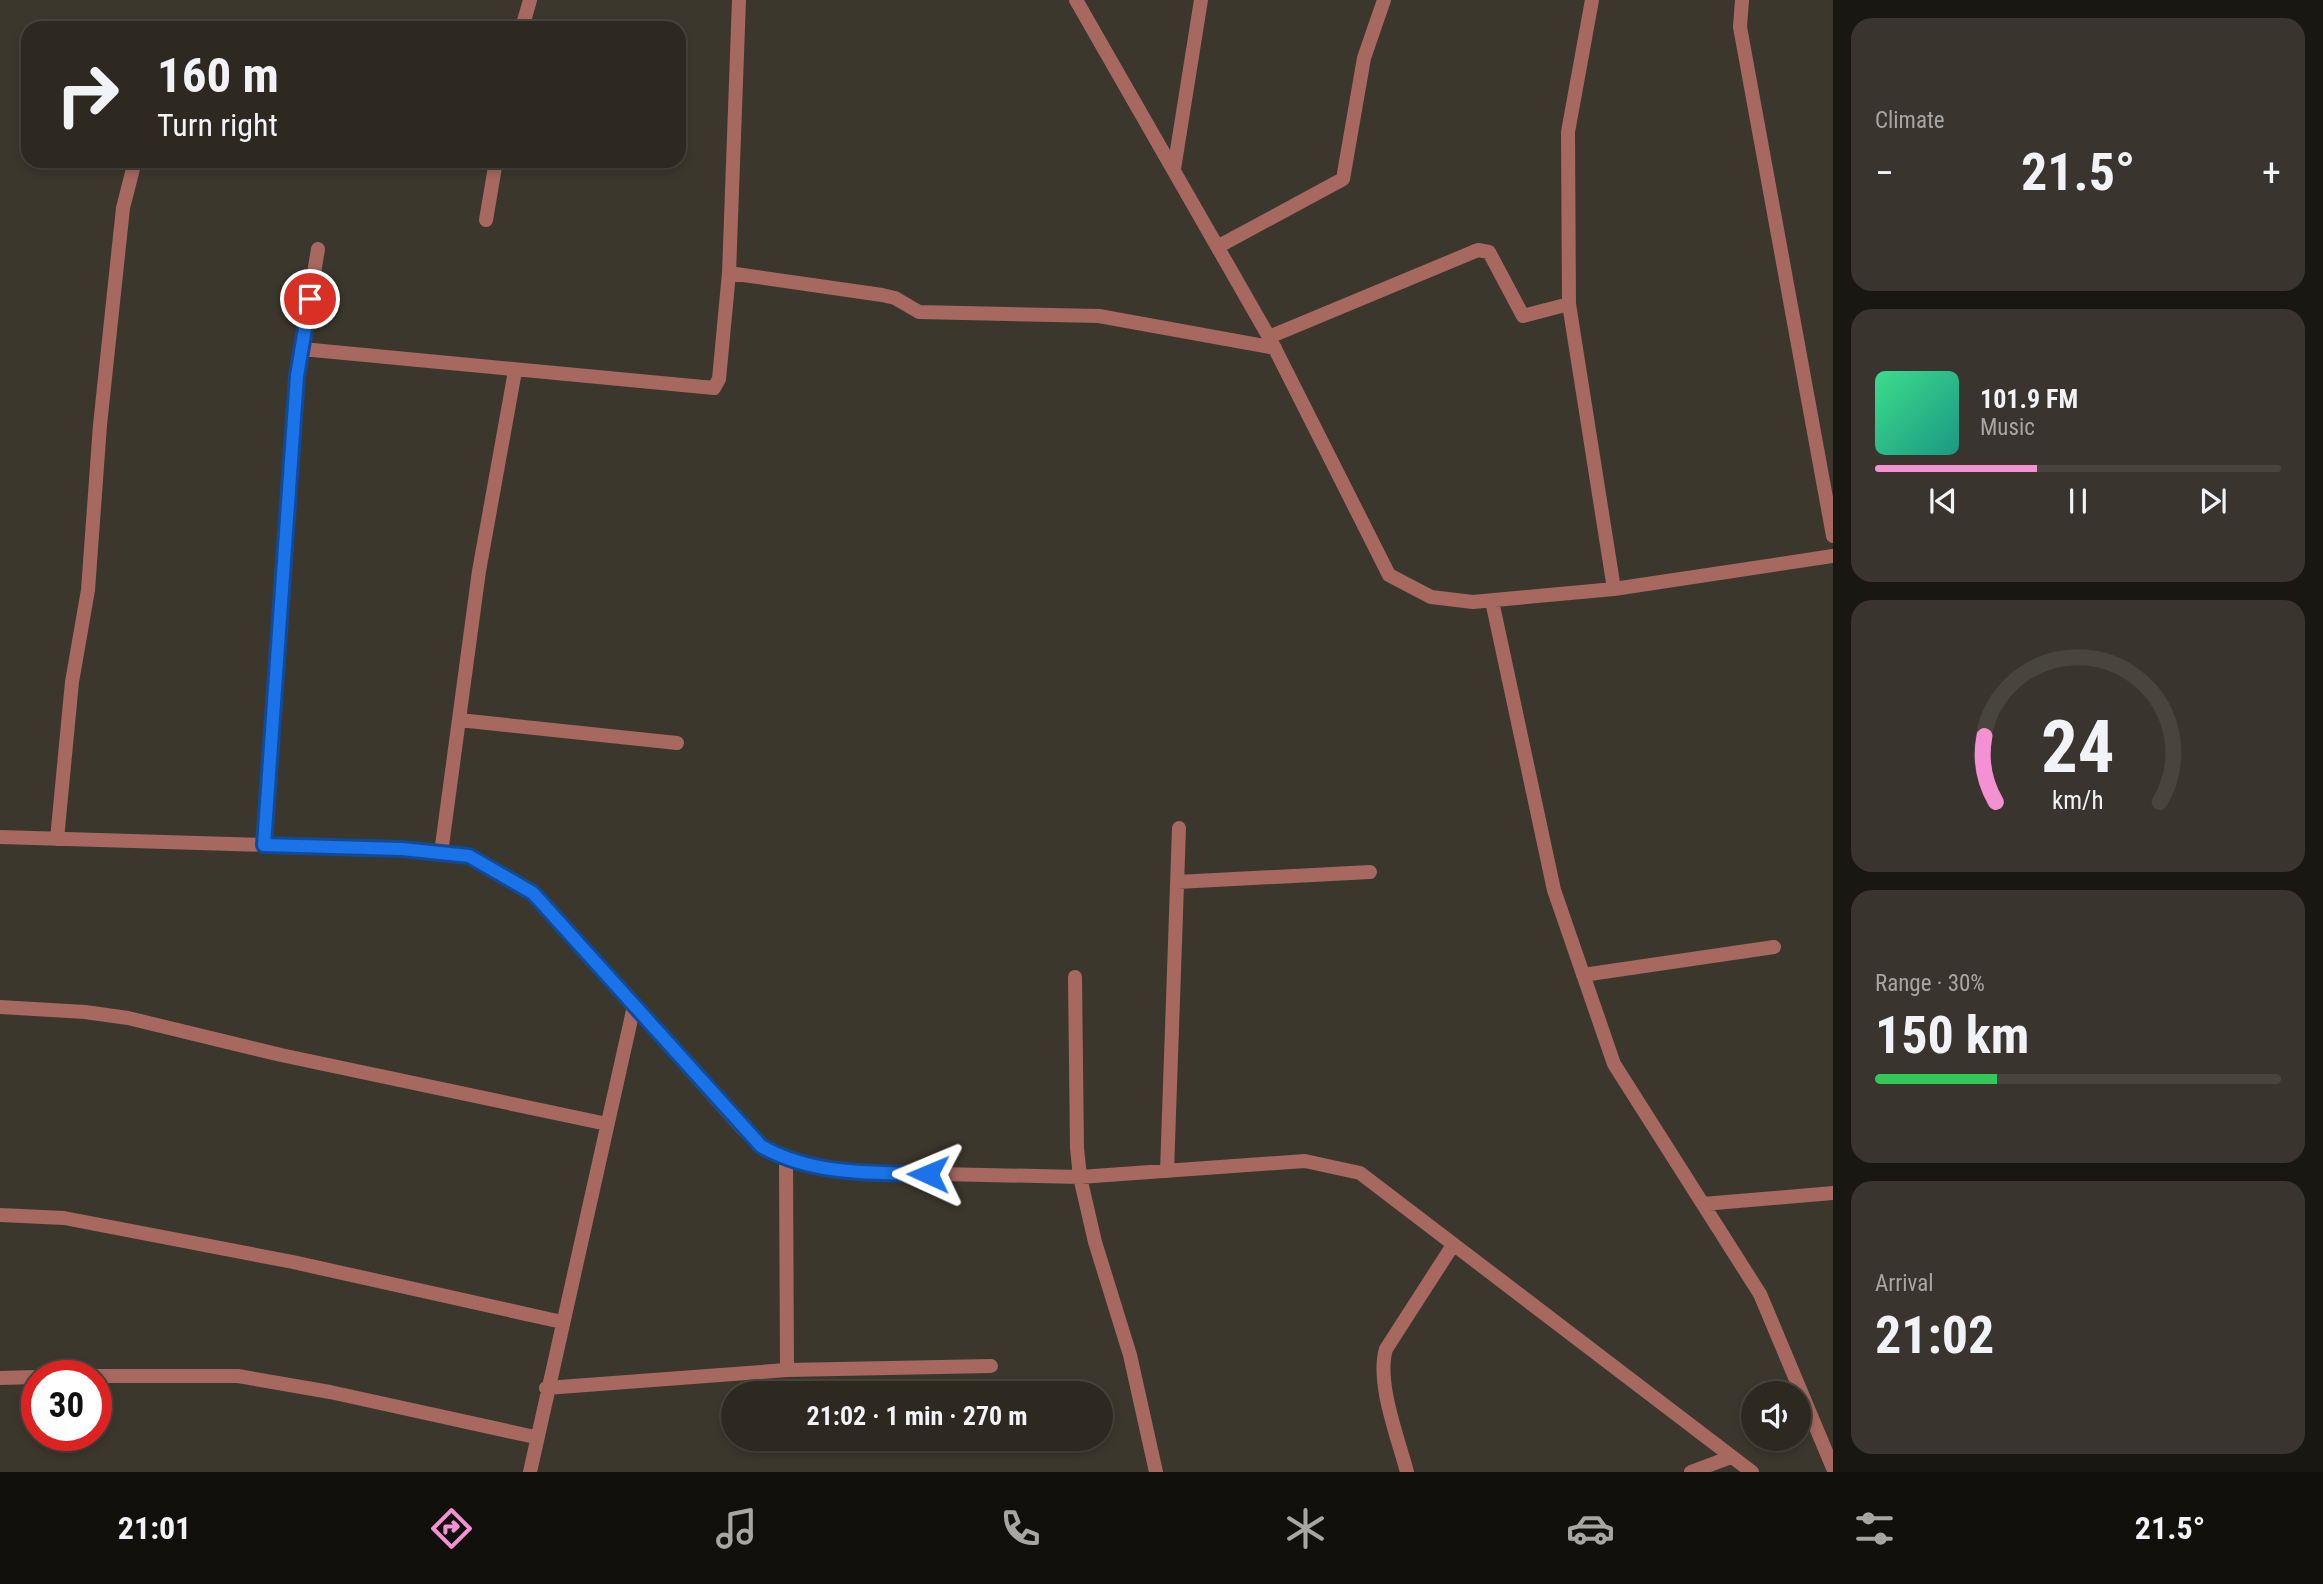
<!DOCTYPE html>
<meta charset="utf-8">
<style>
body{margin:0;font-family:"Roboto Condensed",sans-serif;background:#39352e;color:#f1f3f6;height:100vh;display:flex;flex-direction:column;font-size:26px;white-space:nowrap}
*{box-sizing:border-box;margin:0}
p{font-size:23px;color:#a7a6a5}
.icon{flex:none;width:38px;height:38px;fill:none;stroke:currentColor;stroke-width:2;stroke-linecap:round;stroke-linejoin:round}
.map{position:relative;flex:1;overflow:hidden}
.panel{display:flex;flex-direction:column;gap:18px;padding:18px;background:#191712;width:490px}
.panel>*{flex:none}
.top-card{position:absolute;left:21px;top:21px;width:665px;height:147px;border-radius:21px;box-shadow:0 4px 10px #0003,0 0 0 2px #48453f;background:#2d2921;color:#f1f3f6;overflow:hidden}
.buttons{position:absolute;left:1741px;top:1381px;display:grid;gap:14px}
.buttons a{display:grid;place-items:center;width:70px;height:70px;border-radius:50%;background:#2d2921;box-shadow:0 4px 10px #0003,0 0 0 2px #48453f;font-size:35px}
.speed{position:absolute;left:21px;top:1360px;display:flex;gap:14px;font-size:35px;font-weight:700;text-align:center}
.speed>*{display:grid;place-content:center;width:91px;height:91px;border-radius:50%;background:#2d2921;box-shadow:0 4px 10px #0003,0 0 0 2px #48453f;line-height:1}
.speed .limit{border:10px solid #d22;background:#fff;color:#111}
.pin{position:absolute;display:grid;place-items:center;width:60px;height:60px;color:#fff;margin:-30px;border:4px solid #fff;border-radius:50%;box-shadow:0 2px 7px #0007}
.me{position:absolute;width:77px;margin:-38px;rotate:271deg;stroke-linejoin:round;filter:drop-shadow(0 0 5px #0008)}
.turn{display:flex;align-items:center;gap:24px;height:147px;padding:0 21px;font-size:32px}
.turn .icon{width:91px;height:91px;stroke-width:2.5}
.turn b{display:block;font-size:49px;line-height:60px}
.big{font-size:52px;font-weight:700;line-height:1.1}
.panel .tile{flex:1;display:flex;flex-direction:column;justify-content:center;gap:10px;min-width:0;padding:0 24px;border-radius:21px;background:#39352e}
.panel .dial{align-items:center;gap:0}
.dial svg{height:182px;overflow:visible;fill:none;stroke:#48453f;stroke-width:7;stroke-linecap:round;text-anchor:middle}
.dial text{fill:#f1f3f6;stroke:none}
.song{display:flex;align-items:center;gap:21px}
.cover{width:84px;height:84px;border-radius:10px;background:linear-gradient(135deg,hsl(150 70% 55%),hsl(170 70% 35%))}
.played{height:7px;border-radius:4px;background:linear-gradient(90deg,#f491d3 40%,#48453f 40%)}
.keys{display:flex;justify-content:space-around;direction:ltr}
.heat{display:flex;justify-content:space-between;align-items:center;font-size:38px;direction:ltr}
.charge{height:10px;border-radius:5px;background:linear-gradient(90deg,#34c759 30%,#48453f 0)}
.trip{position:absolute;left:721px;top:1381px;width:392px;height:70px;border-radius:35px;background:#2d2921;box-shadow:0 4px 10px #0003,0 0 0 2px #48453f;font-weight:700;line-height:70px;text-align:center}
.tabs{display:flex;height:112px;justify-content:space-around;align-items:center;background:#12100d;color:#a7a6a5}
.tabs .icon{width:49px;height:49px}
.tabs .current{color:#f491d3}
.tabs b{font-size:32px;color:#f1f3f6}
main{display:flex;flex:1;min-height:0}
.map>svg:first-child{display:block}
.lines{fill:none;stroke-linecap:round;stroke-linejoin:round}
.street{stroke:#a6685f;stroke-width:14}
.route-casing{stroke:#114b97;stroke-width:18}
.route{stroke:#1a73e8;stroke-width:12}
</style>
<main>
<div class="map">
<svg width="1833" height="1472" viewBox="0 0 1833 1472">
<rect width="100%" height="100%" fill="#3c372c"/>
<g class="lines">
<path class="street" d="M1076,0l193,337 120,238 42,22 42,5 141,-13 219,-33
M1592,0l-24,132 1,172 45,285
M1742,0l-2,27 93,509
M522,28l8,-28
M1174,169l27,-169
M486,220l10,-59
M1219,246l124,-67 21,-121 20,-58
M729,273l153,22 13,3 24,14 180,4 176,32
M1269,337l209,-87 11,2 34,64 46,-12
M302,349l412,39 5,-9 10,-106 10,-273
M1492,601l62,289 60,174 146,230 73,174
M459,720l218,23
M0,837l402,12 67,7 64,37 209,235 19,18 25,14 65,12 229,5 225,-16 55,12 392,299
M57,839l15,-157 16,-92 12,-165 23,-217 12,-47
M264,845l33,-469 21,-127
M441,853l38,-282 36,-200
M1177,882l193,-10
M1583,975l191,-28
M1075,977l2,171 3,29 15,65 35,113 26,117
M0,1007l85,5 43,6 153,37 326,69
M786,1160l1,210
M1167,1171l12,-343
M1703,1204l130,-11
M0,1215l64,3 229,44 269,60
M96,1376h142l92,16 205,45
M0,1378l37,-1
M546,1388l241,-18 204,-4
M530,1472l104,-466
M1407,1472c-9,-34 -31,-90 -21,-123l67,-104
M1691,1472l40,-15"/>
</g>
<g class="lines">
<defs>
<path id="route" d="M310,299l-13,77 -33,469 138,4 67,7 64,37 228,253c50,29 110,27 167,28"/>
</defs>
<use href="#route" class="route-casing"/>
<use href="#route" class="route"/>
</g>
</svg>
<div class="buttons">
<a><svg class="icon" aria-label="sound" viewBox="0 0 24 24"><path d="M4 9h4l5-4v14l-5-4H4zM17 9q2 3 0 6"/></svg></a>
</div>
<div class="speed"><div class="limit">30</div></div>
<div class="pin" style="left:310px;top:299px;background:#d93025"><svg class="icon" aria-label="arrive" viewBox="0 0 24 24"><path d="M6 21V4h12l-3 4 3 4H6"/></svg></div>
<svg class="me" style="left:928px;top:1174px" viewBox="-20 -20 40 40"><path d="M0-17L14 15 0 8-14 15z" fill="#1a73e8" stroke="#fff" stroke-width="4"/></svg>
<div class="trip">21:02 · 1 min · 270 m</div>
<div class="top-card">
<div class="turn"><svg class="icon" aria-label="right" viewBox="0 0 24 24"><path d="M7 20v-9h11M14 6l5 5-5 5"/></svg><div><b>160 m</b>Turn right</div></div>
</div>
</div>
<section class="panel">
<div class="tile"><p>Climate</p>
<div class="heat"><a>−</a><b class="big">21.5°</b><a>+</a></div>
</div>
<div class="tile">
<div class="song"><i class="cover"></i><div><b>101.9 FM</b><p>Music</p></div></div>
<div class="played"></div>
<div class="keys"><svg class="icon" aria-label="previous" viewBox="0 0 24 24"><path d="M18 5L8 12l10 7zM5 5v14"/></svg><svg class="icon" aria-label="pause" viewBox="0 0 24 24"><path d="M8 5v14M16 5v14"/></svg><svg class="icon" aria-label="next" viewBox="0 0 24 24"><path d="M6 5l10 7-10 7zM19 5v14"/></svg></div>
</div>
<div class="tile dial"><svg viewBox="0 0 100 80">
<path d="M14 69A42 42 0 1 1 86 69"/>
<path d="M14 69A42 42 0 0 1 9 40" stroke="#f491d3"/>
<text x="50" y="56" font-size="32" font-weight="700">24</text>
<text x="50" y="72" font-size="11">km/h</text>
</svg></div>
<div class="tile"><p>Range · 30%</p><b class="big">150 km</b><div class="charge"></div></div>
<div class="tile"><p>Arrival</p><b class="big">21:02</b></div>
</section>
</main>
<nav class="tabs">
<b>21:01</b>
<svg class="icon current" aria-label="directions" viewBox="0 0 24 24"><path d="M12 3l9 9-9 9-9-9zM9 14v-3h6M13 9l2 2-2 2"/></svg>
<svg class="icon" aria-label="music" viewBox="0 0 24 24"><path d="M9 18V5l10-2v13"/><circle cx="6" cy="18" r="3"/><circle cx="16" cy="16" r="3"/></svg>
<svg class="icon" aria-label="phone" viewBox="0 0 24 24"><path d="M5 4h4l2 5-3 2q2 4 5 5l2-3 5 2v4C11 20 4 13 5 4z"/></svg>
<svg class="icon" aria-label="climate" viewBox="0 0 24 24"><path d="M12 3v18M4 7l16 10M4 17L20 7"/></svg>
<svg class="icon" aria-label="car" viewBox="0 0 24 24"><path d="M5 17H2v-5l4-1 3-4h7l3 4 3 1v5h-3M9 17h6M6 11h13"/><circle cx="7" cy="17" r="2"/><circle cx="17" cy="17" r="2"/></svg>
<svg class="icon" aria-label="filters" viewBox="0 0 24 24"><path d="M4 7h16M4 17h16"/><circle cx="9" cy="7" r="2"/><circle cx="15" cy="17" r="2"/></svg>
<b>21.5°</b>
</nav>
